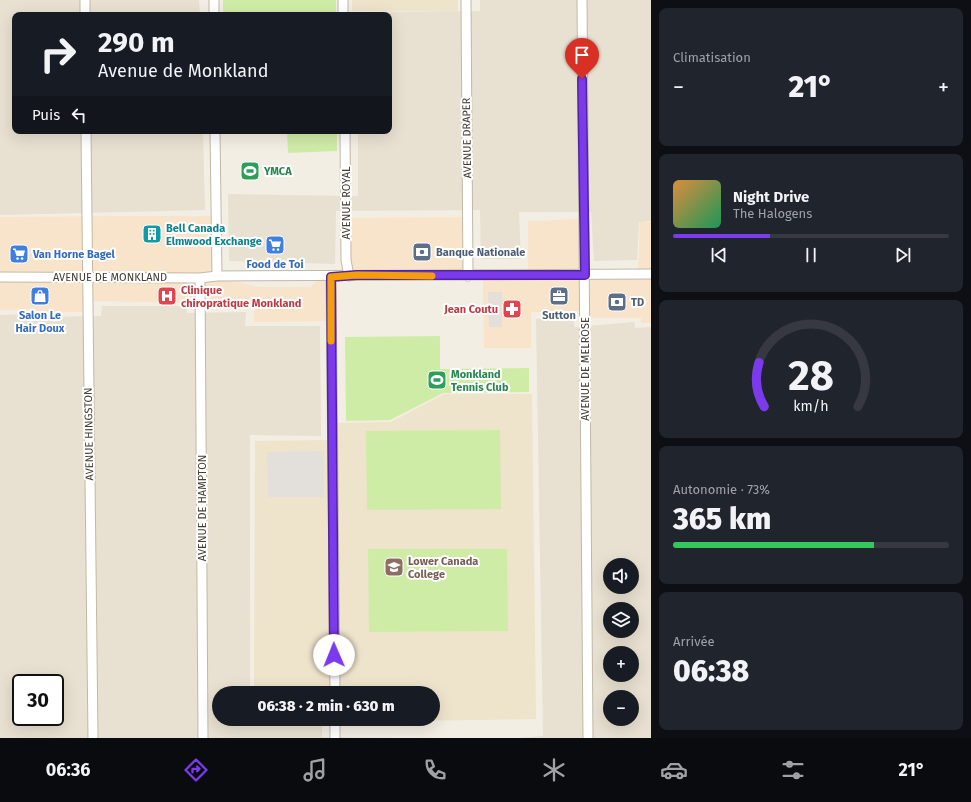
<!DOCTYPE html>
<html lang="fr">
<meta charset="utf-8">
<style>
body{margin:0;font-family:"Fira Sans",sans-serif;background:#20242c;color:#f1f3f6;height:100vh;display:flex;flex-direction:column;font-size:15px;white-space:nowrap}
*{box-sizing:border-box;margin:0}
p{font-size:13px;color:#9ea1a6}
.icon{flex:none;width:22px;height:22px;fill:none;stroke:currentColor;stroke-width:2;stroke-linecap:round;stroke-linejoin:round}
.map{position:relative;flex:1;overflow:hidden}
.drawer{display:flex;flex-direction:column;gap:8px;padding:8px;background:#0d0f14;width:320px}
.drawer>*{flex:none}
.banner{position:absolute;left:12px;top:12px;width:380px;height:122px;border-radius:8px;box-shadow:0 4px 16px #0002;background:#171b24;color:#f1f3f6;overflow:hidden}
.fabs{position:absolute;left:603px;top:558px;display:grid;gap:8px}
.fabs a{display:grid;place-items:center;width:36px;height:36px;border-radius:50%;background:#171b24;box-shadow:0 4px 16px #0002;font-size:20px}
.speed{position:absolute;left:12px;top:674px;display:flex;gap:8px;font-size:20px;font-weight:700;text-align:center}
.speed>*{display:grid;place-content:center;width:52px;height:52px;border-radius:50%;background:#171b24;box-shadow:0 4px 16px #0002;line-height:1}
.speed .limit{border:2px solid #111;border-radius:6px;background:#fff;color:#111}
.pin{position:absolute;display:grid;place-items:center;width:34px;height:34px;color:#fff;margin:-41px -17px;border-radius:50% 50% 50% 0;rotate:-45deg;box-shadow:0 0 4px #0007}
.pin .icon{rotate:45deg}
.me{position:absolute;width:44px;margin:-22px;rotate:359deg;stroke-linejoin:round;filter:drop-shadow(0 0 3px #0008)}
.turn{display:flex;align-items:center;gap:14px;height:84px;padding:0 20px;font-size:18px}
.turn .icon{width:52px;height:52px;stroke-width:2.5}
.turn b{display:block;font-size:28px;line-height:34px}
.then{display:flex;align-items:center;height:38px;padding:0 20px;background:#0003;gap:8px;font-size:15px}
.big{font-size:30px;font-weight:800;line-height:1.1}
.drawer .card{flex:1;display:flex;flex-direction:column;justify-content:center;gap:6px;min-width:0;padding:0 14px;border-radius:8px;background:#20242c}
.drawer .dial{align-items:center;gap:0}
.dial svg{height:104px;overflow:visible;fill:none;stroke:#363941;stroke-width:7;stroke-linecap:round;text-anchor:middle}
.dial text{fill:#f1f3f6;stroke:none}
.song{display:flex;align-items:center;gap:12px}
.cover{width:48px;height:48px;border-radius:6px;background:linear-gradient(135deg,hsl(30 70% 55%),hsl(150 70% 35%))}
.played{height:4px;border-radius:2px;background:linear-gradient(90deg,#7c3aed 35%,#363941 35%)}
.keys{display:flex;justify-content:space-around;direction:ltr}
.heat{display:flex;justify-content:space-between;align-items:center;font-size:22px;direction:ltr}
.charge{height:6px;border-radius:3px;background:linear-gradient(90deg,#34c759 73%,#363941 0)}
.trip{position:absolute;left:212px;top:686px;width:228px;height:40px;border-radius:20px;background:#171b24;box-shadow:0 4px 16px #0002;font-weight:800;line-height:40px;text-align:center}
.tab-bar{display:flex;height:64px;justify-content:space-around;align-items:center;background:#090b0e;color:#9ea1a6}
.tab-bar .icon{width:28px;height:28px}
.tab-bar .current{color:#7c3aed}
.tab-bar b{font-size:18px;color:#f1f3f6}
main{display:flex;flex:1;min-height:0}
.map>svg:first-child{display:block}
.residential{fill:#e8e0d0;fill-rule:evenodd}
.commercial{fill:#f8e4cb}
.education{fill:#eee3cb}
.green{fill:#cfeca7}
.parking{fill:#e3e0dc}
.lines{fill:none;stroke-linecap:round;stroke-linejoin:round}
.minor-casing{stroke:#c2b8a7;stroke-width:11}
.minor{stroke:#fff;stroke-width:9}
.route-casing{stroke:#51269a;stroke-width:10}
.route{stroke:#7c3aed;stroke-width:7}
.slow{stroke:#f59e0b;stroke-width:7}
.labels{text-anchor:middle;dominant-baseline:central;stroke-width:4;stroke-linejoin:round;paint-order:stroke}
.street-label{font-size:11px;fill:#453d32;stroke:#fff}
.leisure-label{font-size:11px;font-weight:bold;fill:#27864d;stroke:#fff;text-anchor:start}
.culture-label{font-size:11px;font-weight:bold;fill:#0d838f;stroke:#fff;text-anchor:start}
.service-label{font-size:11px;font-weight:bold;fill:#4e5e75;stroke:#fff;text-anchor:start}
.shop-label{font-size:11px;font-weight:bold;fill:#366cbe;stroke:#fff}
.health-label{font-size:11px;font-weight:bold;fill:#be3a42;stroke:#fff;text-anchor:start}
.education-label{font-size:11px;font-weight:bold;fill:#785e54;stroke:#fff;text-anchor:start}
</style>
<main>
<div class="map">
<svg width="651" height="738" viewBox="0 0 651 738">
<rect width="100%" height="100%" fill="#f3eee3"/>
<path class="residential" d="M0,0h199l1,15h-185v116h188l2,79 -205,5z
M480,0h171v221l-12,1 -2,38 -43,1 -3,-49h-72l2,47h-40l-1,-49 -144,1 -1,53 -106,-3 -1,-67 130,2v-65h31v-116h-32v-3l123,-1z
M102,306h85v7l59,-1 -1,14h75l1,110 -71,-1v258h-31v26h103v18l78,1h-400v-423l28,-1 6,3 67,-1zM21,683h34v34h-34z
M574,316v11l60,-5 1,6 16,-1v411h-134l26,-2 -7,-417zM610,565h22v22h-22zM610,609h22v22h-22zM610,653h22v22h-22zM610,697h22v22h-22z"/>
<path class="commercial" d="M109,216h107l1,60 40,11h53l12,-10h9v44l-77,1v-10l1,-3h-54v-6l-110,-2v11h-51l-8,-3 -32,1v-93z
M468,217v59h-119l-4,-58z
M584,219l1,56 53,-1 2,-52h11v101h-10v-5h-56l-1,-7 -53,1v36h-47l-1,-72 45,-1v-54z"/>
<path class="education" d="M352,0h106v11h-106z
M444,394h88l4,325 -199,3v-3h96v-26h-179l1,-252 77,-1 1,-17 58,-1z"/>
<path class="green" d="M223,0h113v15h-113z
M287,131h50v20l-49,2z
M440,336v33l89,-1v24l-86,1 -53,27 -44,1 -1,-84z
M500,430l1,79 -134,1 -1,-79z
M507,549l1,82 -139,1 -1,-83z"/>
<path class="parking" d="M488,292h14v35h-13z
M324,451v46h-56l-1,-45z"/>
<g class="lines">
<defs>
<path id="minor" d="M85,0v15
M214,0v15
M343,0v15
M466,0l2,276
M582,0l6,738
M86,131l7,607
M215,131l2,145
M345,131l1,129 3,16
M0,277l200,1 17,-2 434,-2
M331,277l4,416
M200,278l3,460
M335,719v19"/>
</defs>
<use href="#minor" class="minor-casing"/>
<use href="#minor" class="minor"/>
</g>
<g class="lines">
<defs>
<path id="route" d="M334,655l-3,-378 26,-2h228l-3,-196"/>
</defs>
<use href="#route" class="route-casing"/>
<use href="#route" class="route"/>
<path class="slow" d="M331,341v-64l26,-2 75,1"/>
</g>
<defs>
<symbol id="stadium-square" viewBox="-11 -11 22 22"><rect x="-9" y="-9" width="18" height="18" rx="4" fill="#2e9e5b" stroke="#fff"/><path d="M0-5a6.5 5 0 1 0 0 10a6.5 5 0 1 0 0-10ZM-3.5-1.8h7v3.6h-7Z" fill="#fff"/></symbol>
<symbol id="building-square" viewBox="-11 -11 22 22"><rect x="-9" y="-9" width="18" height="18" rx="4" fill="#0f9aa8" stroke="#fff"/><path d="M-4-6H4V6H1V3H-1V6H-4ZM-2.5-4.3h1.7v1.8h-1.7ZM.8-4.3h1.7v1.8H.8ZM-2.5-1h1.7V.8h-1.7ZM.8-1h1.7V.8H.8Z" fill="#fff"/></symbol>
<symbol id="supermarket-square" viewBox="-11 -11 22 22"><rect x="-9" y="-9" width="18" height="18" rx="4" fill="#3f7fe0" stroke="#fff"/><path d="M-6-5.5h2.5l.6 2H6L4.5 2H-2.5L-4.4-4H-6ZM-1.5 3.2a1.3 1.3 0 1 0 .1 0ZM3 3.2a1.3 1.3 0 1 0 .1 0Z" fill="#fff"/></symbol>
<symbol id="bank-square" viewBox="-11 -11 22 22"><rect x="-9" y="-9" width="18" height="18" rx="4" fill="#5c6f8a" stroke="#fff"/><path d="M-6-4H6V4H-6ZM0-2.3a2.3 2.3 0 1 0 0 4.6a2.3 2.3 0 1 0 0-4.6Z" fill="#fff"/></symbol>
<symbol id="shop-square" viewBox="-11 -11 22 22"><rect x="-9" y="-9" width="18" height="18" rx="4" fill="#3f7fe0" stroke="#fff"/><path d="M-5-2.5h2.3a2.7 3.5 0 0 1 5.4 0H5L5.5 6h-11ZM-1.5-2.5h3a1.5 2.3 0 0 0-3 0Z" fill="#fff"/></symbol>
<symbol id="hospital-square" viewBox="-11 -11 22 22"><rect x="-9" y="-9" width="18" height="18" rx="4" fill="#e0444e" stroke="#fff"/><path d="M-5-5h3v3.5h4V-5h3V5h-3V1.5h-4V5h-3Z" fill="#fff"/></symbol>
<symbol id="office-square" viewBox="-11 -11 22 22"><rect x="-9" y="-9" width="18" height="18" rx="4" fill="#5c6f8a" stroke="#fff"/><path d="M-6-3h4V-5.5h4V-3h4V5H-6ZM-1-4.5V-3h2v-1.5ZM-6 0V1H6V0Z" fill="#fff"/></symbol>
<symbol id="pharmacy-square" viewBox="-11 -11 22 22"><rect x="-9" y="-9" width="18" height="18" rx="4" fill="#e0444e" stroke="#fff"/><path d="M-2-6h4v4h4v4h-4v4h-4v-4h-4v-4h4Z" fill="#fff"/></symbol>
<symbol id="school-square" viewBox="-11 -11 22 22"><rect x="-9" y="-9" width="18" height="18" rx="4" fill="#8d6e63" stroke="#fff"/><path d="M0-5L7-2L0 1L-7-2ZM-4 1L0 2.5L4 1V4Q0 6-4 4Z" fill="#fff"/></symbol>
</defs>
<g fill-rule="evenodd">
<use href="#stadium-square" x="239" y="160" width="22" height="22"/>
<use href="#building-square" x="141" y="223" width="22" height="22"/>
<use href="#supermarket-square" x="264" y="234" width="22" height="22"/>
<use href="#bank-square" x="411" y="241" width="22" height="22"/>
<use href="#supermarket-square" x="8" y="243" width="22" height="22"/>
<use href="#shop-square" x="29" y="285" width="22" height="22"/>
<use href="#hospital-square" x="156" y="285" width="22" height="22"/>
<use href="#office-square" x="548" y="285" width="22" height="22"/>
<use href="#bank-square" x="606" y="291" width="22" height="22"/>
<use href="#pharmacy-square" x="501" y="298" width="22" height="22"/>
<use href="#stadium-square" x="426" y="369" width="22" height="22"/>
<use href="#school-square" x="383" y="556" width="22" height="22"/>
</g>
<g class="labels">
<g class="street-label">
<text transform="translate(467 138) rotate(-91)">AVENUE DRAPER</text>
<text transform="translate(346 203) rotate(-90)">AVENUE ROYAL</text>
<text x="110" y="277">AVENUE DE MONKLAND</text>
<text transform="translate(585 369) rotate(-90)">AVENUE DE MELROSE</text>
<text transform="translate(89 434) rotate(-91)">AVENUE HINGSTON</text>
<text transform="translate(202 508) rotate(-90)">AVENUE DE HAMPTON</text>
</g>
<g class="leisure-label">
<text x="264" y="171">YMCA</text>
<text x="451" y="374">Monkland<tspan x="451" dy="13">Tennis Club</tspan></text>
</g>
<g class="culture-label">
<text x="166" y="228">Bell Canada<tspan x="166" dy="13">Elmwood Exchange</tspan></text>
</g>
<g class="service-label">
<text x="436" y="252">Banque Nationale</text>
<text x="631" y="302">TD</text>
<text x="559" y="315" text-anchor="middle">Sutton</text>
</g>
<g class="shop-label">
<text x="33" y="254" text-anchor="start">Van Horne Bagel</text>
<text x="275" y="264">Food de Toi</text>
<text x="40" y="315">Salon Le<tspan x="40" dy="13">Hair Doux</tspan></text>
</g>
<g class="health-label">
<text x="181" y="290">Clinique<tspan x="181" dy="13">chiropratique Monkland</tspan></text>
<text x="498" y="309" text-anchor="end">Jean Coutu</text>
</g>
<g class="education-label">
<text x="408" y="561">Lower Canada<tspan x="408" dy="13">College</tspan></text>
</g>
</g>
</svg>
<div class="fabs">
<a><svg class="icon" aria-label="sound" viewBox="0 0 24 24"><path d="M4 9h4l5-4v14l-5-4H4zM17 9q2 3 0 6"/></svg></a>
<a><svg class="icon" aria-label="layers" viewBox="0 0 24 24"><path d="M12 4l9 5-9 5-9-5zM3 14l9 5 9-5"/></svg></a>
<a>+</a>
<a>−</a>
</div>
<div class="speed"><div class="limit">30</div></div>
<div class="pin" style="left:582px;top:79px;background:#d93025"><svg class="icon" aria-label="arrive" viewBox="0 0 24 24"><path d="M6 21V4h12l-3 4 3 4H6"/></svg></div>
<svg class="me" style="left:334px;top:655px" viewBox="-20 -20 40 40"><circle r="19" fill="#fff"/><path d="M0-13L10 11 0 6-10 11z" fill="#7c3aed"/></svg>
<div class="trip">06:38 · 2 min · 630 m</div>
<div class="banner">
<div class="turn"><svg class="icon" aria-label="right" viewBox="0 0 24 24"><path d="M7 20v-9h11M14 6l5 5-5 5"/></svg><div><b>290 m</b>Avenue de Monkland</div></div>
<div class="then">Puis<svg class="icon" aria-label="left" viewBox="0 0 24 24"><path d="M17 20v-9H6M10 6l-5 5 5 5"/></svg></div>
</div>
</div>
<section class="drawer">
<div class="card"><p>Climatisation</p>
<div class="heat"><a>−</a><b class="big">21°</b><a>+</a></div>
</div>
<div class="card">
<div class="song"><i class="cover"></i><div><b>Night Drive</b><p>The Halogens</p></div></div>
<div class="played"></div>
<div class="keys"><svg class="icon" aria-label="previous" viewBox="0 0 24 24"><path d="M18 5L8 12l10 7zM5 5v14"/></svg><svg class="icon" aria-label="pause" viewBox="0 0 24 24"><path d="M8 5v14M16 5v14"/></svg><svg class="icon" aria-label="next" viewBox="0 0 24 24"><path d="M6 5l10 7-10 7zM19 5v14"/></svg></div>
</div>
<div class="card dial"><svg viewBox="0 0 100 80">
<path d="M14 69A42 42 0 1 1 86 69"/>
<path d="M14 69A42 42 0 0 1 10 35" stroke="#7c3aed"/>
<text x="50" y="56" font-size="32" font-weight="700">28</text>
<text x="50" y="72" font-size="11">km/h</text>
</svg></div>
<div class="card"><p>Autonomie · 73%</p><b class="big">365 km</b><div class="charge"></div></div>
<div class="card"><p>Arrivée</p><b class="big">06:38</b></div>
</section>
</main>
<nav class="tab-bar">
<b>06:36</b>
<svg class="icon current" aria-label="directions" viewBox="0 0 24 24"><path d="M12 3l9 9-9 9-9-9zM9 14v-3h6M13 9l2 2-2 2"/></svg>
<svg class="icon" aria-label="music" viewBox="0 0 24 24"><path d="M9 18V5l10-2v13"/><circle cx="6" cy="18" r="3"/><circle cx="16" cy="16" r="3"/></svg>
<svg class="icon" aria-label="phone" viewBox="0 0 24 24"><path d="M5 4h4l2 5-3 2q2 4 5 5l2-3 5 2v4C11 20 4 13 5 4z"/></svg>
<svg class="icon" aria-label="climate" viewBox="0 0 24 24"><path d="M12 3v18M4 7l16 10M4 17L20 7"/></svg>
<svg class="icon" aria-label="car" viewBox="0 0 24 24"><path d="M5 17H2v-5l4-1 3-4h7l3 4 3 1v5h-3M9 17h6M6 11h13"/><circle cx="7" cy="17" r="2"/><circle cx="17" cy="17" r="2"/></svg>
<svg class="icon" aria-label="filters" viewBox="0 0 24 24"><path d="M4 7h16M4 17h16"/><circle cx="9" cy="7" r="2"/><circle cx="15" cy="17" r="2"/></svg>
<b>21°</b>
</nav>
